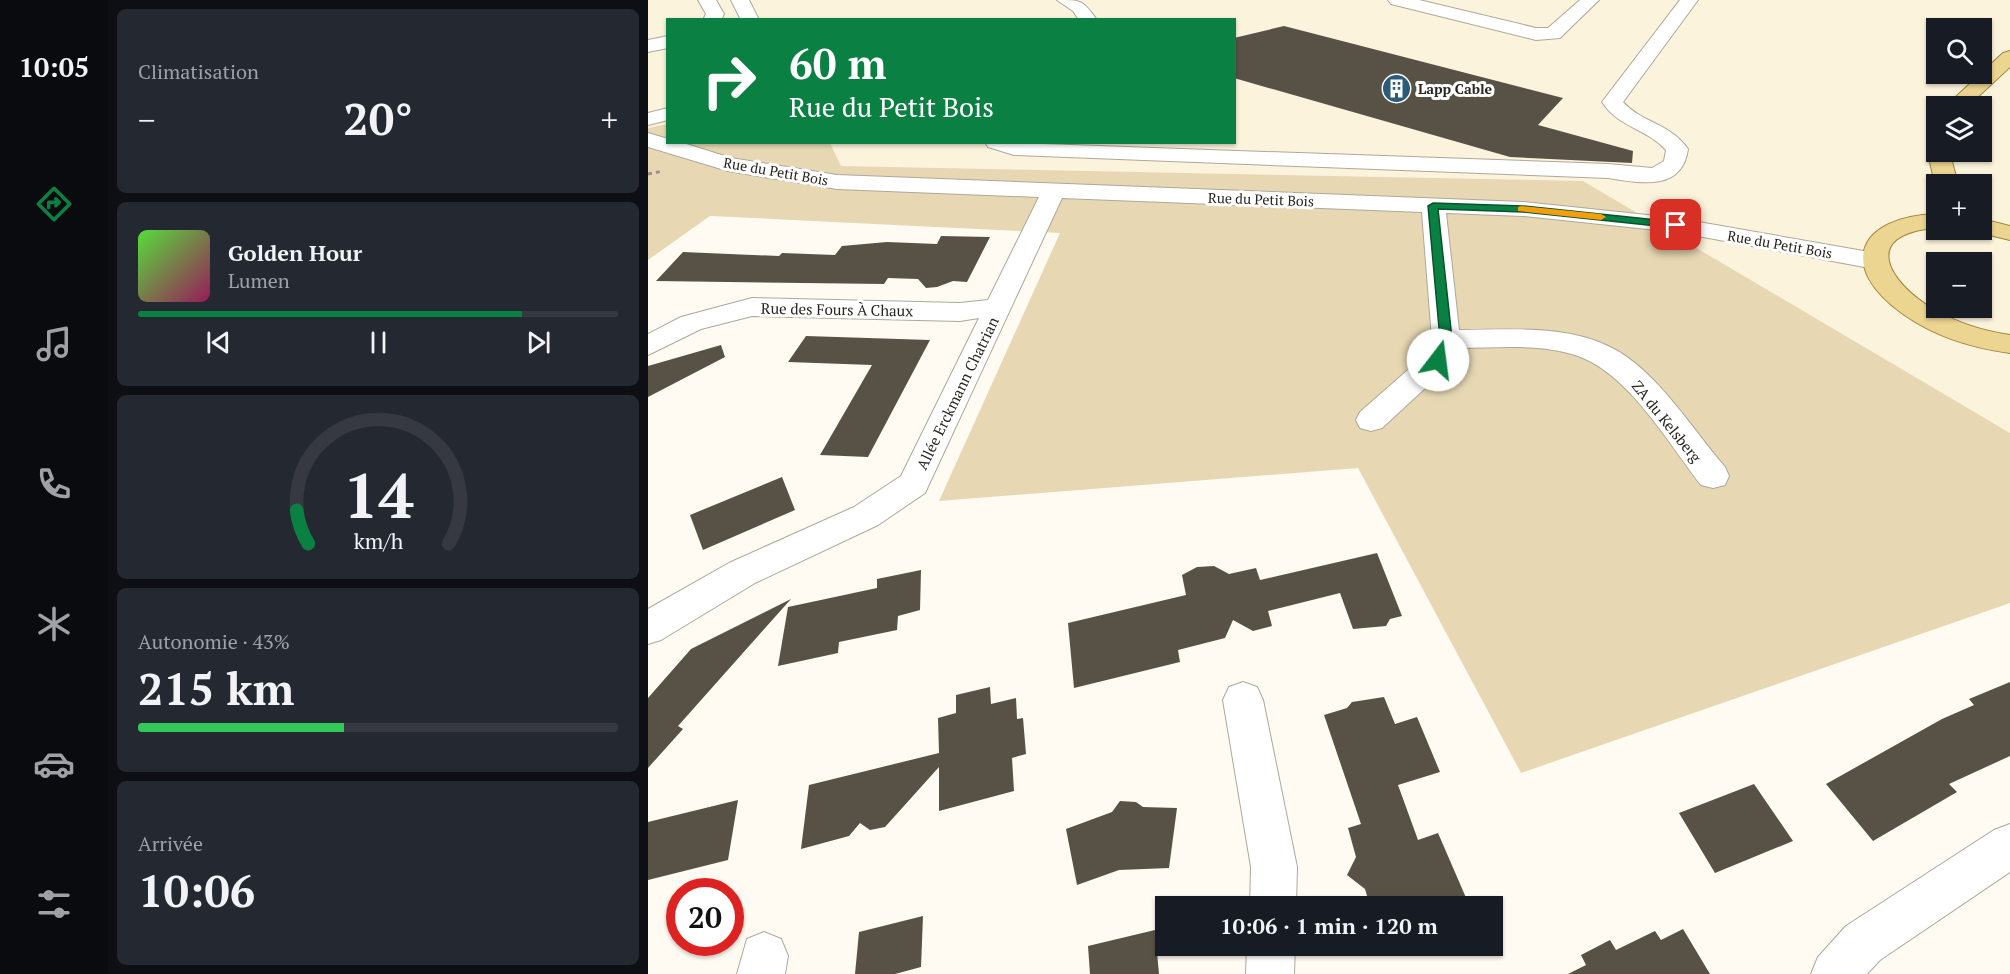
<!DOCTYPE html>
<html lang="fr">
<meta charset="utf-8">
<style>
body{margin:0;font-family:"PT Serif",serif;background:#242831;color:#f1f3f6;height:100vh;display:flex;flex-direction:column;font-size:22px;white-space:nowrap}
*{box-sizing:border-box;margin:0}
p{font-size:20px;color:#9ea1a6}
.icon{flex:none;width:33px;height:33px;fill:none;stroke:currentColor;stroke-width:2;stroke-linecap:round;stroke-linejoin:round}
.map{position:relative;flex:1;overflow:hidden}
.drawer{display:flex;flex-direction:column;gap:9px;padding:9px;background:#0d0f14;width:540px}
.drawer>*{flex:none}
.hud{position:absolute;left:18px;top:18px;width:570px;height:126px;border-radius:0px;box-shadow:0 2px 4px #0004;background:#0b8043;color:#fff;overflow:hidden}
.buttons{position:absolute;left:1278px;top:18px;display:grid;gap:12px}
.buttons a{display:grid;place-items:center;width:66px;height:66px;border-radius:0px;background:#171b24;box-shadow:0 2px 4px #0004;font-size:30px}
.speed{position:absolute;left:18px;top:878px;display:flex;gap:12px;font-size:30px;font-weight:700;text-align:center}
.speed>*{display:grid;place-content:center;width:78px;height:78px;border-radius:50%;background:#171b24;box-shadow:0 2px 4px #0004;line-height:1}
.speed .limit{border:9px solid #d22;background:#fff;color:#111}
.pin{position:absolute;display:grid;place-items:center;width:51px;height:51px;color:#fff;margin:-26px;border-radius:12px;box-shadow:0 3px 9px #0006}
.me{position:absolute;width:66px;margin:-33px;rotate:15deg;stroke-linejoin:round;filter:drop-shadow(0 0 4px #0008)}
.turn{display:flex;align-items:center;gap:21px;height:126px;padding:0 24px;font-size:27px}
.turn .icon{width:78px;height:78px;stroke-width:2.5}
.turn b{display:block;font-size:42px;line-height:51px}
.big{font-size:45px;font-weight:700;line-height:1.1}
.drawer .widget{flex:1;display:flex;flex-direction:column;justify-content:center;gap:9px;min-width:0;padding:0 21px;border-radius:9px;background:#242831}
.drawer .dial{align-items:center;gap:0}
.dial svg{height:156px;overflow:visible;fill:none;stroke:#363941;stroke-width:7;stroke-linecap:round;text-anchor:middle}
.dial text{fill:#f1f3f6;stroke:none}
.song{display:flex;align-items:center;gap:18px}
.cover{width:72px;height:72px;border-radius:9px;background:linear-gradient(135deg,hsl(110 70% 55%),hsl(330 70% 35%))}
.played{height:6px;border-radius:3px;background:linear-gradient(90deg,#0b8043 80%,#363941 80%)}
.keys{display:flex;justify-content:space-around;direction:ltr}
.heat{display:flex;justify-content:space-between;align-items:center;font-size:33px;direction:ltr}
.charge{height:9px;border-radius:4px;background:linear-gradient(90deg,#34c759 43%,#363941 0)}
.trip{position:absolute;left:507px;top:896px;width:348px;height:60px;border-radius:0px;background:#171b24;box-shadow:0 2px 4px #0004;font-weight:700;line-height:60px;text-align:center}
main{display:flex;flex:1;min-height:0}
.dock{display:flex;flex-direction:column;width:108px;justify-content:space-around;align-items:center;background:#090b0e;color:#9ea1a6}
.dock .icon{width:42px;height:42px}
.dock .active{color:#0b8043}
.dock b{font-size:27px;color:#f1f3f6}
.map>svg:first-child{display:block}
.built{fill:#fcf3dc;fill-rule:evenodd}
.green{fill:#e7d8b3}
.building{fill:#575245}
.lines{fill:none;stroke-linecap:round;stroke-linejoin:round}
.minor-casing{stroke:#ada899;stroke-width:2}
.major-casing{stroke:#a0853a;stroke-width:2}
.path{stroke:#96938b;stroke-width:3;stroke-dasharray:4 4;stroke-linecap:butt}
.minor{fill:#fff;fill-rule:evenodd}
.major{fill:#ecd491;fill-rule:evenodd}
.route{fill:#0b8043;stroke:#07532c;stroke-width:1.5}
.slow{fill:#f59e0b}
.labels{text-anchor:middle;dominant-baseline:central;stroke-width:6;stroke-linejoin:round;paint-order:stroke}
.far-poi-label{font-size:14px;font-weight:bold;fill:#282620;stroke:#fff;text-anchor:start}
.far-street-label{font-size:14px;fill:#282620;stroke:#fff}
.street-label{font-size:15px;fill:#282620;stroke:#fff}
</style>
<main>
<nav class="dock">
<b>10:05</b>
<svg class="icon active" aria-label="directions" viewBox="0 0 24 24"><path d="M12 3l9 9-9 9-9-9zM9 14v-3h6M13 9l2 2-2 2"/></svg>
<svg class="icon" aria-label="music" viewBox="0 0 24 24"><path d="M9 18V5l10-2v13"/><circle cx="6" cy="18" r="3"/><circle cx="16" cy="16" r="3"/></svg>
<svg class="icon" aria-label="phone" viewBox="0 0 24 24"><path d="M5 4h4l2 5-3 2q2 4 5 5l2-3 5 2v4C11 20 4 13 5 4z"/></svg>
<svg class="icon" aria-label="climate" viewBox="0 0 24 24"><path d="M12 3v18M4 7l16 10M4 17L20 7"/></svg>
<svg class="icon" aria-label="car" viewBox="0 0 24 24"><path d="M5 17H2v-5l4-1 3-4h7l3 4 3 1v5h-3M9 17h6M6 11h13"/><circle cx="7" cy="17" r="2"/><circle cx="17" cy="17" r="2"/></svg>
<svg class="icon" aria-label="filters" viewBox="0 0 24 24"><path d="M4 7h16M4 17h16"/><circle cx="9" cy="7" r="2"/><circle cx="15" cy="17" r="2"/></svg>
</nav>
<section class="drawer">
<div class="widget"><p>Climatisation</p>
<div class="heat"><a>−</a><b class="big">20°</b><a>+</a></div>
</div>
<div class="widget">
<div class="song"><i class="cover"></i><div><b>Golden Hour</b><p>Lumen</p></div></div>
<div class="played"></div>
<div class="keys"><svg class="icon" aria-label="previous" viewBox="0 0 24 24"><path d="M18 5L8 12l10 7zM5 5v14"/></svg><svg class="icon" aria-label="pause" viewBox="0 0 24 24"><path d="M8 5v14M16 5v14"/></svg><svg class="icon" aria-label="next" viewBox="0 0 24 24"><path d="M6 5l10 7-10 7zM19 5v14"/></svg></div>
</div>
<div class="widget dial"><svg viewBox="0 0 100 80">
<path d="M14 69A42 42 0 1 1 86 69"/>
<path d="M14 69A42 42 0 0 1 8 52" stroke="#0b8043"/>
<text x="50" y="56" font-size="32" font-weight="700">14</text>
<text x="50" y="72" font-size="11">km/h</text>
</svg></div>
<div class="widget"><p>Autonomie · 43%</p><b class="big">215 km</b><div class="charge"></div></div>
<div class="widget"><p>Arrivée</p><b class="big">10:06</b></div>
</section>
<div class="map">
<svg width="1362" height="974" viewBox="0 0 1362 974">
<rect width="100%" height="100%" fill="#fffbf2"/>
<path class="built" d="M0,0h1362v433l-427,-252 -742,-15 -11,-23 404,-1v-122h-566l-1,104 -19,4zM1288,28h46v46h-46zM1288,106h46v46h-46zM1288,184h46v46h-46zM1288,262h46v46h-46z"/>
<path class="green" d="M19,124l1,18 162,1 11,23 742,15 427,252v170l-489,170 -163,-305 -419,33 121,-268 -350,-17 -62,44v-132z"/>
<path class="building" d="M636,26l279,72 -25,27 95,26 -1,12 -122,-6 -276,-79v-40z
M293,236l49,1 -23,45 -14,-1 -16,6 -11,1 -8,-9 -30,-1 -4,6 -228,-3 27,-29 96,4 3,-3 53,2 7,-9 45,-4 50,2z
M158,336l124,4 -62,117 -48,-2 52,-90 -84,-3z
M73,345l4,12 -77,40v-31z
M134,477l13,33 -92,40 -13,-35z
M729,553l25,63 -12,3 -4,7 -33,3 -13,-36 -72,18 4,15 -19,5 -20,-11 -8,18 -47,12 2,12 -106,26 -6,-65 118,-28 -4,-20 15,-8 17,-1 15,8 27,-6 4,12z
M273,570l-1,40 -22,6 -1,14 -58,12 -1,11 -60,13 10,-59 89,-19v-9z
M143,599l-113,127 5,3 -35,39v-70l43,-49z
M1362,682v74l-61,28 8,8 -84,49 -47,-57 116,-65 32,-14 -5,-6z
M342,687l1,17 25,-6 1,21 6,-1 3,36 -14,4 2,33 -75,20v-44l-54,60 -15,3 -10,-7 -11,13 -48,13 8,-64 130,-32 -1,-35 18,-5v-18z
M736,697l11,27 22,-7 23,55 -42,13 20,55 20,-7 29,67 -16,6h-81l-5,-17 -18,-14 9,-18 -8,-29 13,-4 -37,-109 23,-7 5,-6z
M1106,784l39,57 -78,32 -36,-60z
M90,800l-10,60 -80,20v-58z
M472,801l16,1 7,5 34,1 -8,60 -50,2 -42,15 -11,-56 46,-17z
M275,916l-2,51 -26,7h-40l4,-42z
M1035,929l27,45h-142l18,-9 -5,-10 29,-15 6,10 39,-19 6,9z
M507,930l4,44h-69l-2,-28z"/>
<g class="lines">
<defs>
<path id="minor" d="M50,0h18l8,14 -3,6h-18l3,-6z
M83,0h18l10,20h-18z
M409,0c24,0 26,0 40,20h-18l-6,-9z
M740,0h31l117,28h12l32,-28h19l-39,38 -24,2 -145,-36z
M1032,0h18l-75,102c19,21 47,21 65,47 -6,43 -48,34 -80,29l-594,-23 -26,-8 -3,-5 623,22 44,4 12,-7 2,-11c-20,-22 -47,-22 -64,-48z
M20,36v12l-20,4v-12z
M20,108v12l-20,5v-12z
M0,133l20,6v3h12l51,16 106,17 686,27 153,16 199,35 9,3 4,5 -4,5 -9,3 -199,-37 -153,-16 -77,-3 13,117c50,0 107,-6 153,18 44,22 81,82 113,119l4,9 -4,9 -12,3 -12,-3c-32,-41 -74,-114 -126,-130 -37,-12 -80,-7 -118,-7l-9,19 -66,61 -11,3 -11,-3 -4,-8 4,-8 65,-57 7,-16 -10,-127 -360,-14 -137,295 -47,32 -123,58 -94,57 -13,4v-35l81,-46 125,-56 47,-31 78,-158 -19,3 -208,-5 -51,13 -53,26v-21l33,-17 71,-19 208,5 28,-3 51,-103 -202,-8 -109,-18 -80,-24z
M595,682l14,5 6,13 34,167 -1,39h-46l1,-39 -28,-167 6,-13z
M1362,824v48l-130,88 -13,14h-56l7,-17 28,-31 148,-96z
M116,932l17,7 7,17 -3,18h-48l10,-35z
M599,945h48l-1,29h-48z"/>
<path id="major" d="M1362,51v16l-42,39h-22l57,-53z
M1286,147h2v5h17l-2,6 7,26h-23l-6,-26z
M1288,214v14c-77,6 -48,55 -1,82 23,13 48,21 75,25v18c-38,-5 -76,-17 -107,-39 -67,-48 -45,-97 33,-100z
M1334,219l28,7v14l-37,-9 9,-1z"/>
</defs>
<use href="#minor" class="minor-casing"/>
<use href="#major" class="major-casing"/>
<path class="path" d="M0,174l15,-3"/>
<use href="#minor" class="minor"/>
<use href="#major" class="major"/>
</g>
<path class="route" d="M785,203l90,3 153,16 5,3 -5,3 -153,-16 -85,-3 14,130 -8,21 -6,4 -6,-4 8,-21 -12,-133z"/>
<path class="slow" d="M873,206l80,8 5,3 -5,3 -83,-9v-4z"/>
<defs>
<symbol id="building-disc" viewBox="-11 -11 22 22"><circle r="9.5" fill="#2b5b79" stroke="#fff"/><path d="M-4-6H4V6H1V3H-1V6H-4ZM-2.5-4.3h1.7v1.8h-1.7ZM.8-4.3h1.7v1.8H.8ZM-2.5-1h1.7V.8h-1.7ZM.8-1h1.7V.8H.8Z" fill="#fff"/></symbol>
</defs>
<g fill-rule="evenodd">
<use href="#building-disc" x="732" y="72" width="33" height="33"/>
</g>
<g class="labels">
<g class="far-poi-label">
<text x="770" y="88">Lapp Cable</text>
</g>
<g class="far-street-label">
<text transform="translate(128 171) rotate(10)">Rue du Petit Bois</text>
<text transform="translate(613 199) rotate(2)">Rue du Petit Bois</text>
<text transform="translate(1132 244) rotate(10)">Rue du Petit Bois</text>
</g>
<g class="street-label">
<text transform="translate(189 309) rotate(1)">Rue des Fours À Chaux</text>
<text transform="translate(309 393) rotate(-64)">Allée Erckmann Chatrian</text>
<text transform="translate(1019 421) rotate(51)">ZA du Kelsberg</text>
</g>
</g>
</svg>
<div class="buttons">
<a><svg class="icon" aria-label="search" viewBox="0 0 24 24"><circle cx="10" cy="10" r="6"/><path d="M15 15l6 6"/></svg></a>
<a><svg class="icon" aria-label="layers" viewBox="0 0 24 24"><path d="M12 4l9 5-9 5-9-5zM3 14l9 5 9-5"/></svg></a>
<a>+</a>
<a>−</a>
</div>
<div class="speed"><div class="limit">20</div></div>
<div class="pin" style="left:1028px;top:225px;background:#d93025"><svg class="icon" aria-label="arrive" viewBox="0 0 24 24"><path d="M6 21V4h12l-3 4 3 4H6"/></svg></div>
<svg class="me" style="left:790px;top:360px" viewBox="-20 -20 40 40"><circle r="19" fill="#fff"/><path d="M0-13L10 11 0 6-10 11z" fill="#0b8043"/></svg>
<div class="trip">10:06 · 1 min · 120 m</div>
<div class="hud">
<div class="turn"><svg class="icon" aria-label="right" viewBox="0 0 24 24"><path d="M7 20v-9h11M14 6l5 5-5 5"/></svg><div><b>60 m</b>Rue du Petit Bois</div></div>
</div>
</div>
</main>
